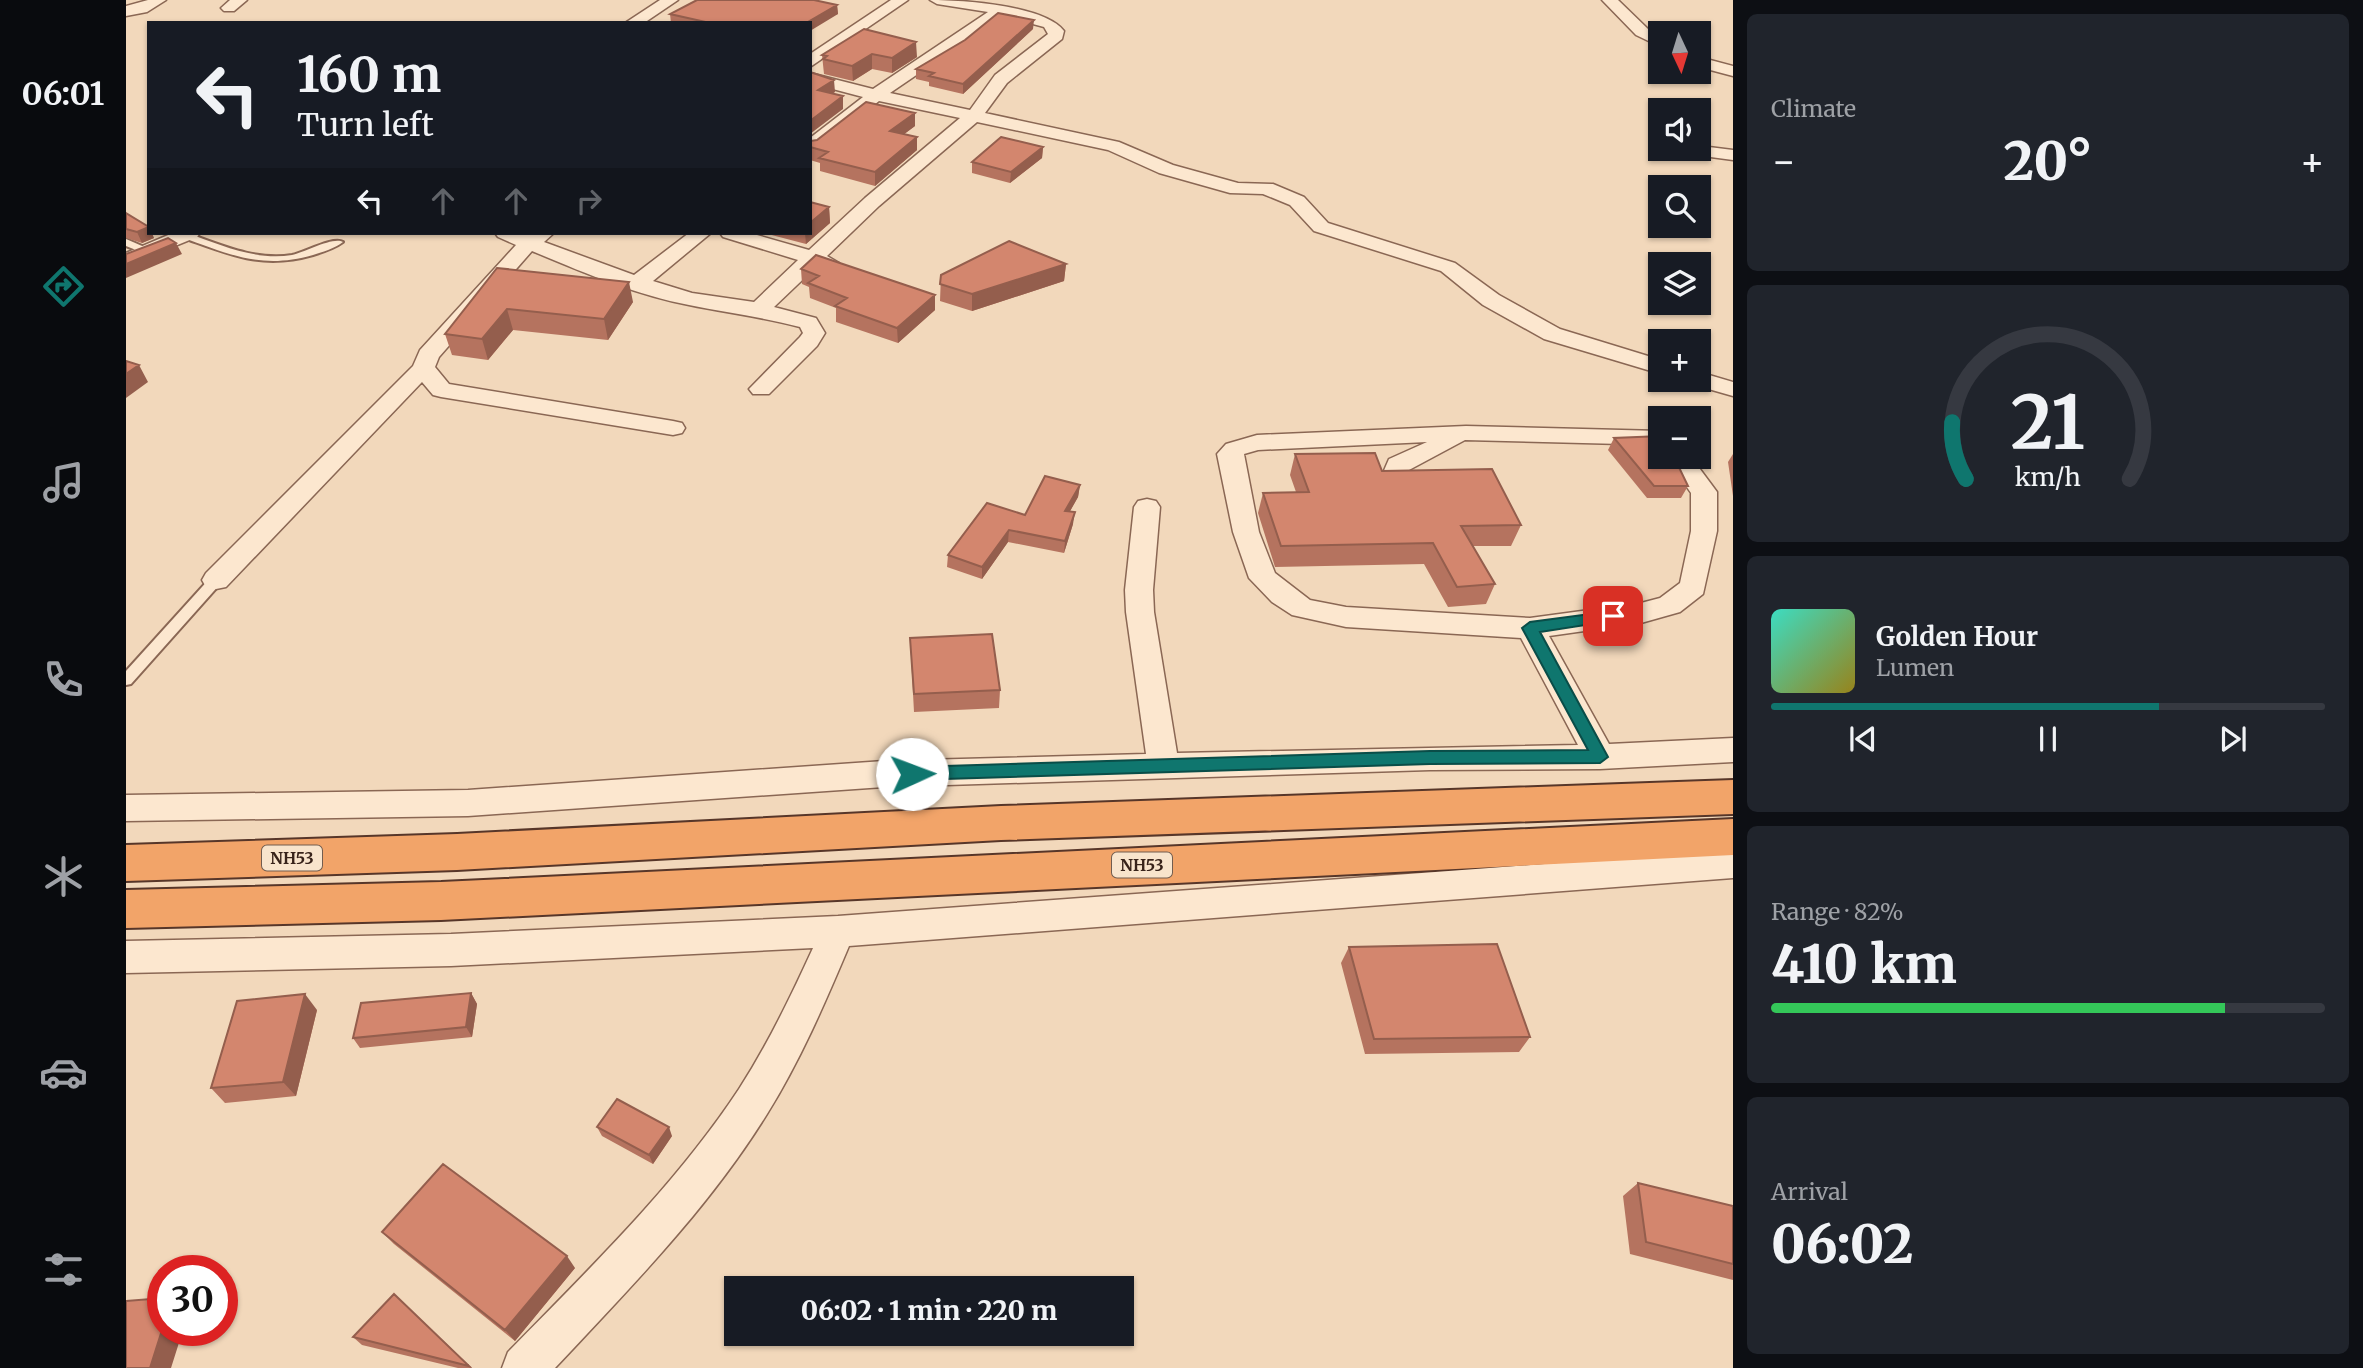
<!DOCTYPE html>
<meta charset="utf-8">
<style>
body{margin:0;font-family:Merriweather,serif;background:#20242c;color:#f1f3f6;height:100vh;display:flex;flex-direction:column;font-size:26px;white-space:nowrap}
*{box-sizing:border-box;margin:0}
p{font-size:23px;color:#9ea1a6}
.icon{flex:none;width:38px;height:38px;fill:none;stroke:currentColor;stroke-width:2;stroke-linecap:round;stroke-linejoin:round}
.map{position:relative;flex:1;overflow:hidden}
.drawer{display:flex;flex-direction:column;gap:14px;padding:14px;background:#0d0f14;width:630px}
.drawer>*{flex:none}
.top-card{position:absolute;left:21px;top:21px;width:665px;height:214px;border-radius:0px;box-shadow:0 2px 5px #0004;background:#171b24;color:#f1f3f6;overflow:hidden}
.needle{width:46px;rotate:176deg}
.buttons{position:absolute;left:1522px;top:21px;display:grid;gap:14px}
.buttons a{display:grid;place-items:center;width:63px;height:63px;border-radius:0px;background:#171b24;box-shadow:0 2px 5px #0004;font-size:35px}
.speed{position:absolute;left:21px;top:1255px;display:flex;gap:14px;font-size:35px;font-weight:700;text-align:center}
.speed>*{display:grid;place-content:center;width:91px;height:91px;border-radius:50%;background:#171b24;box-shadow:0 2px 5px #0004;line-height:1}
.speed .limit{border:10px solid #d22;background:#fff;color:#111}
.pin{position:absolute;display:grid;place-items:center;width:60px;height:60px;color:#fff;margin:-30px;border-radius:14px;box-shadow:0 4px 10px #0006}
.me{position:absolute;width:77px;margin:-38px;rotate:88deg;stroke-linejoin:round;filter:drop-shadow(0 0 5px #0008)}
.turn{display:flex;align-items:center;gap:24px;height:147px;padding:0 35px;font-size:32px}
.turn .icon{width:91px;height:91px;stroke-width:2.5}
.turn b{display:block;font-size:49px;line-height:60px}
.lanes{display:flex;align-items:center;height:66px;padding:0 35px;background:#0003;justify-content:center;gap:35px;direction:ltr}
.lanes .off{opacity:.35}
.big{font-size:52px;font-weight:800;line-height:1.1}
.drawer .widget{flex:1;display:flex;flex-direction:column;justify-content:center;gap:10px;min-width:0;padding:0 24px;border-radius:10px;background:#20242c}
.drawer .dial{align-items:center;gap:0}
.dial svg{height:182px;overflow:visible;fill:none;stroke:#363941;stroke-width:7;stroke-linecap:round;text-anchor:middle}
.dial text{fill:#f1f3f6;stroke:none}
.song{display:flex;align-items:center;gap:21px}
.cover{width:84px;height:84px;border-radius:10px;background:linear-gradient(135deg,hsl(170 70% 55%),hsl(50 70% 35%))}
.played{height:7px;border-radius:4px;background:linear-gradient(90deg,#0f766e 70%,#363941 70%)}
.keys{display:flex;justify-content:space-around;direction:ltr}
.heat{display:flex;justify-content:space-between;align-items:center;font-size:38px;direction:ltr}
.charge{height:10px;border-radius:5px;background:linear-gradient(90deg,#34c759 82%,#363941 0)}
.trip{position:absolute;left:598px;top:1276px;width:410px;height:70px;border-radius:0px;background:#171b24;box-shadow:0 2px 5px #0004;font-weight:800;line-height:70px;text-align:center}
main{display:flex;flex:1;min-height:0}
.menu{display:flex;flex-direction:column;width:126px;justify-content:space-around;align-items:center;background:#090b0e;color:#9ea1a6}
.menu .icon{width:49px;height:49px}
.menu .on{color:#0f766e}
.menu b{font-size:32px;color:#f1f3f6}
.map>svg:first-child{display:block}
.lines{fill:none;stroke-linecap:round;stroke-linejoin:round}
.service-casing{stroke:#8a6754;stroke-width:4}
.minor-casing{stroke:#8a6754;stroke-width:3}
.trunk-casing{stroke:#573629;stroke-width:4}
.service{fill:#fce7cf;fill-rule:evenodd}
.minor{fill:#fce7cf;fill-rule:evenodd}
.trunk{fill:#f2a469;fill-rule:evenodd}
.wall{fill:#b5735f}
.shaded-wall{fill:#945e4d}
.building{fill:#d3866e;stroke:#945e4d;stroke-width:2}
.route{fill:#0f766e;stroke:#0a4d48;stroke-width:2}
.labels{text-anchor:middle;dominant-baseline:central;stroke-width:7;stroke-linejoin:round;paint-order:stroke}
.shield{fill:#f8e4cc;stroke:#725d4f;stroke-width:2}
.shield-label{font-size:16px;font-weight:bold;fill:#38231a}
</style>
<main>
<nav class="menu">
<b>06:01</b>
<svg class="icon on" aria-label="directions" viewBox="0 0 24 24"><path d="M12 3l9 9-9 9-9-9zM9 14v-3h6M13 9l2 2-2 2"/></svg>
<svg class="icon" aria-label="music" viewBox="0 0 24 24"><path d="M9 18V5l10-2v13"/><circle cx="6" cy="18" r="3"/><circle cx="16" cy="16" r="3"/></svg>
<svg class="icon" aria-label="phone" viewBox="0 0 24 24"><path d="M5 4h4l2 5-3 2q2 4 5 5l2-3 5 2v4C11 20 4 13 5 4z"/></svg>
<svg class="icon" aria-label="climate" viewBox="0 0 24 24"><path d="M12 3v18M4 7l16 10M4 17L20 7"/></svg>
<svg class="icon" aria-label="car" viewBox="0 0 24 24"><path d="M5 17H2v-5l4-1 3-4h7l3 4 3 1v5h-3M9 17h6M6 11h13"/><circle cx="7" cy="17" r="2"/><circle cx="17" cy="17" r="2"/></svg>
<svg class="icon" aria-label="filters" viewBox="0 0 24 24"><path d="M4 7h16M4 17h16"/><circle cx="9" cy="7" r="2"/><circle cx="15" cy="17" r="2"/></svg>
</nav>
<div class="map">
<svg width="1607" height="1368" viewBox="0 0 1607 1368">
<rect width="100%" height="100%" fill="#f2d8bb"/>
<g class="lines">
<defs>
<path id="service" d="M55,233h6c34,12 69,28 105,22 13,-3 42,-19 51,-13 -8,6 -20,10 -30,13 -52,15 -84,-1 -132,-18z
M0,239l23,10 2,2 -5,3 -20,-8z
M90,576l5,1 1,3 -1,3 -90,101 -5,1v-14l85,-94z"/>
<path id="minor" d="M22,0h18l-19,12 -21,4v-10z
M104,0h17l-13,11h-10l-3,-3z
M534,0h18l-34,23h-19z
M765,0h17l-98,67v-13z
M804,0c31,0 114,5 134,31l-2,8 -55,44 -22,30 134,29 54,23 65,18 35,1 31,13 24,26 127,40 44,32 61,34 101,31v14l-117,-35 -61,-34 -42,-34 -127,-40 -24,-26 -27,-11 -33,-1 -71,-20 -51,-23 -131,-28 -98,84 -52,50 12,7 -3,4 -19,-1 -43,41 42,11 9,15 -8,13 -48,48h-16l-4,-5 51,-52 3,-4 -3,-6c-37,-10 -73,-14 -111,-22 -53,-10 -107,-33 -157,-54l-93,106 -4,10 14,17 224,37 9,2 3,5 -3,5 -9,2 -232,-38 -8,-2 -11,-13 -196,205 -10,2 -10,-2 -4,-7 4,-7 207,-207 7,-16 96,-105 -18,-8 -3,-4h59l-10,9 90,33 55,-42h22l-58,48 39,12 62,9 44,-42 -75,-23 -3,-4h30l59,17 56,-52 95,-80 -81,-17 -63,50 -6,1v-14l53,-41 -53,-14v-10l63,16 115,-77 -51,-8zM877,16l41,11 4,7 -53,41 -25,35 -80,-17z
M1476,0h16l30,29 13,7v11l-25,-12z
M1573,57l34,9v10l-34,-9z
M1583,147l24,3v10l-30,-4 -3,-4 3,-4z
M47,233h27l-3,4 -71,29v-13z
M1573,372l34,10v14l-42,-12 -3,-4h11z
M1340,426l195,5v14l-196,-5 -56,30 -8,18h-18l-4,-6 10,-23 38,-17 -169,8 -14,4 15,78 16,41 35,27 36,7 184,11 111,-15 19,-5 20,-15 11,-52v-38l-25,-36h25l26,35v39l-14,63 -23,18 -39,11 -92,13 60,108 124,-6v24l-133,7 -170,1 -546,17 -416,29 -342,5v-26l342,-5 416,-29 262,-7 -20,-142 -1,-22 9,-83 4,-6 9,-2 9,2 4,6 -7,83 1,22 23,141 401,-8 -57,-107 -175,-11 -54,-12 -20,-13 -23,-24 -16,-46 -16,-78 9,-10 31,-9z
M1607,850v28l-884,68c-24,57 -49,115 -82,168 -58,94 -137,174 -212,254h-53l6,-16c81,-83 167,-166 231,-263 29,-45 52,-93 74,-141l-362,18 -325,7v-32l325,-7 387,-18z"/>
<path id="trunk" d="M1607,780v34l-732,26 -544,30 -331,11v-36l331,-11 544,-28z
M1607,819v36l-1292,65 -315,8v-38l315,-8z"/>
</defs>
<use href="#service" class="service-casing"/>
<use href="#minor" class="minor-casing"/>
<use href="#trunk" class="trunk-casing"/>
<use href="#service" class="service"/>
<use href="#minor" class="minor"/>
<use href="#trunk" class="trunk"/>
</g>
<path class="wall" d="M711,5l1,9 -28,9h-139l-1,-9z
M738,29l53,28 -25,16 -20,-4 -19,12 -29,-7 -2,-19z
M907,29l-70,65 -34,-8v-4l-13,-3v-10z
M789,126l-11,8 13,16 -42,36 -55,-15v-8l-10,-3v-19z
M917,147l-1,11 -32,25 -38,-10v-11z
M703,207l1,16 -24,21 -42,-11h46z
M0,213l28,25 -12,5 -16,-5z
M940,264l-2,17 -92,30 -32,-10 1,-26z
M371,268l136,34 -25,38 -95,-10 -25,30 -36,-5 -7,-21z
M675,269l134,26v15l-37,33 -62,-21v-14l-26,-10 -1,-11 -7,-3z
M1488,438l74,48 -7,12h-34l-39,-48z
M1169,454l87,17 139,54 -10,21h-38l22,38 -9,20 -38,3 -24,-43 -149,3 -17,-54 5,-20 33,-1 -6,-17z
M1607,454v42l-5,-34z
M954,485l-2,12 -8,14 3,13 -9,29 -56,-11 -26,37 -35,-12 1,-12 77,-40z
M784,638l90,52 -1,18 -85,4z
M1223,947l181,90 -11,15 -154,2 -24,-91z
M345,993l6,11 -5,33 -112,11 -7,-10z
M191,1010l-21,86 -71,7 -14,-15z
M471,1127l75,9 -19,28 -51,-28z
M1512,1183l95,23v74l-103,-26 -7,-58z
M256,1232l193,36 -60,73 -121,-97z
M268,1294l78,74h-14l-96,-23 -9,-8z"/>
<path class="shaded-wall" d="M711,5l1,9 -28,17v-8h-4z
M908,20l-1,9 -70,65v-10z
M790,42l1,15 -25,16v-15z
M746,54v15l-19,12 -1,-15z
M708,80l1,12 -16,11 -1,-13z
M717,96v13l-33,25v-13z
M789,113v13l-24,18 -1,-13z
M791,137v13l-42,36v-14z
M917,147l-1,11 -32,25 1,-11z
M703,207l1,16 -24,21 -1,-11h5v-10z
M23,227v6h3l2,5 -12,5 -5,-11z
M50,243l6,11 -56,24v-14z
M940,264l-2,17 -92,30v-17z
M503,282l4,20 -25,38 -4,-21z
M809,295v15l-37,33 -1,-15z
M381,309l6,21 -25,30 -6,-21z
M13,365l9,17 -22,16v-24z
M954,485l-2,12 -14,25 1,-11z
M949,512l-2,12 -9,29 1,-12z
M883,530l-1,12 -26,37v-12z
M345,993l6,11 -5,33 -6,-10z
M179,994l12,16 -21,86 -13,-14z
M543,1127l3,9 -19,28 -4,-9z
M441,1256l8,12 -60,73 -10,-11z
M37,1327v3h20l-12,38h-21z"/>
<path class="building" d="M571,0h117l23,5 -31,18h-101l1,-1 -36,-8z
M872,13l36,7 -71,64 -34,-8 5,-3 -18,-4 49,-29z
M738,29l52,13 -24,16 -20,-4 -20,12 -29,-7 4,-3 -5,-1z
M684,72l24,8 -16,10 25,6 -33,25z
M740,102l49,11 -25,18 27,6 -42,35 -56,-14 9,-6 -18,-5v-6l7,-1z
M875,137l42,10 -32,25 -39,-10z
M684,202l19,5 -19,16z
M0,213l23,14 -12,5 -11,-3z
M42,238l8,5 -50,21v-10z
M883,241l57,23 -94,30 -32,-10 1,-9z
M690,255l119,40 -38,33 -62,-22 12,-8 -39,-15 11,-7 -18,-7z
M371,268l132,14 -25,37 -97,-10 -25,30 -37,-5z
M0,361l13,4 -13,9z
M1535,436v21h13l14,29h-34l-40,-48z
M1249,453l7,18 110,-2 29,56 -60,1 34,58 -38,3 -24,-44 -152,3 -18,-53 46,-1 -14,-38z
M919,476l35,9 -15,26 10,1 -10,29 -56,-11 -27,37 -34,-12 39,-52 38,12z
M866,634l8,56 -86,4 -4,-56z
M1371,944l33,93 -156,2 -25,-92z
M345,993l-5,34 -113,11 8,-35z
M179,994l-22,88 -72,6 26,-87z
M491,1099l52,28 -20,28 -52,-28z
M317,1164l124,92 -62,74 -123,-98z
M1512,1183l95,23v58l-87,-22z
M268,1294l75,72 -116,-29z
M37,1298v29l-13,41h-24v-67z"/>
<path class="route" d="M1487,611l5,2v7l-78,12 68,125 -8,6 -170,1 -518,16 -9,-6 9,-7 518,-16 158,-1 -66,-122 8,-6z"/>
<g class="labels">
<g class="shield">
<rect x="136" y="845.5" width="60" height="25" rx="5"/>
<rect x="986" y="852.5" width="60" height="25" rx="5"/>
</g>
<g class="shield-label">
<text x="166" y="858">NH53</text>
<text x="1016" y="865">NH53</text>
</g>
</g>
</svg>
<div class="buttons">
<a><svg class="needle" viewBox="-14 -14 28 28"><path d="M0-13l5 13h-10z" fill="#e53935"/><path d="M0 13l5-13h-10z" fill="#9ea1a6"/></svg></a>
<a><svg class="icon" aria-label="sound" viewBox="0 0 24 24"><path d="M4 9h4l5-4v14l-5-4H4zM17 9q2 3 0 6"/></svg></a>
<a><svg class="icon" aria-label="search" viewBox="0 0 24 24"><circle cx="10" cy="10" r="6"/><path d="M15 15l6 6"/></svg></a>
<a><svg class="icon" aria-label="layers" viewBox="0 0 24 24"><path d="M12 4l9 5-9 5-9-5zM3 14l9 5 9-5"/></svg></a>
<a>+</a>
<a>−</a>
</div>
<div class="speed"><div class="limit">30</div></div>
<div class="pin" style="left:1487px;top:616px;background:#d93025"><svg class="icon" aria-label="arrive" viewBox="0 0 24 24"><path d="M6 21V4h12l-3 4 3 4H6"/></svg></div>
<svg class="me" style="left:786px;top:774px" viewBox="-20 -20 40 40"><circle r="19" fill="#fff"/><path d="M0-13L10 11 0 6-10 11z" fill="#0f766e"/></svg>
<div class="trip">06:02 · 1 min · 220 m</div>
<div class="top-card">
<div class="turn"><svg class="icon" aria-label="left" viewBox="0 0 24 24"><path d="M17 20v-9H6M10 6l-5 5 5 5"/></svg><div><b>160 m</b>Turn left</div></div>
<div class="lanes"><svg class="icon" aria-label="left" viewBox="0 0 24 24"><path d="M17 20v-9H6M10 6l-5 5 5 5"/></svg><svg class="icon off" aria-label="ahead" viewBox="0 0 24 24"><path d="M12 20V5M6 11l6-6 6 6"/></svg><svg class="icon off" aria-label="ahead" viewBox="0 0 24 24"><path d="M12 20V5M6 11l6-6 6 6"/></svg><svg class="icon off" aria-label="right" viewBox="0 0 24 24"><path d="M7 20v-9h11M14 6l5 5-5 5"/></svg></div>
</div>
</div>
<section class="drawer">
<div class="widget"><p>Climate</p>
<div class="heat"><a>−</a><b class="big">20°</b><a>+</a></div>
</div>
<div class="widget dial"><svg viewBox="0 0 100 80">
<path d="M14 69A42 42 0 1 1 86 69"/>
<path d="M14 69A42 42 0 0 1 8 44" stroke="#0f766e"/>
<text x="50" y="56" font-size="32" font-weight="700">21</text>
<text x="50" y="72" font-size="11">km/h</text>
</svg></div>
<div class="widget">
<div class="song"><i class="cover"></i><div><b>Golden Hour</b><p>Lumen</p></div></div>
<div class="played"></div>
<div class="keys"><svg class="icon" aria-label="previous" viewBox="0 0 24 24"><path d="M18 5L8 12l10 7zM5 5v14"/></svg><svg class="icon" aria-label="pause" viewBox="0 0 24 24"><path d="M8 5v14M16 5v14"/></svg><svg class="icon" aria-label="next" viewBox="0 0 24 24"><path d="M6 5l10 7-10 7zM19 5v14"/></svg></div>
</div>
<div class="widget"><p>Range · 82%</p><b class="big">410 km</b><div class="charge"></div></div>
<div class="widget"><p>Arrival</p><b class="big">06:02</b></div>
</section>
</main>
